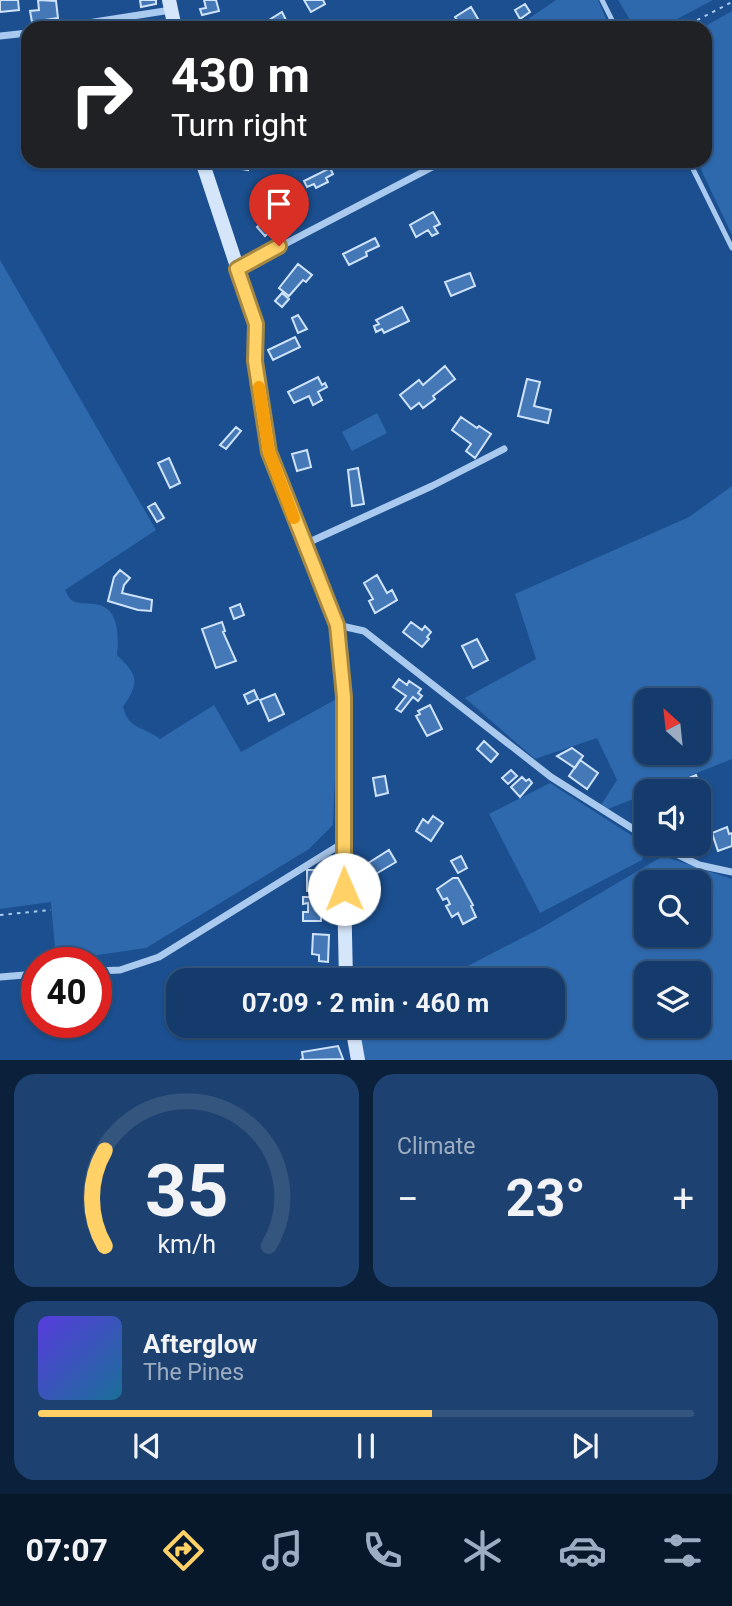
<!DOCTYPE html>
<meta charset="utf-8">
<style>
body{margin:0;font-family:Roboto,sans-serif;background:#1d4271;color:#f1f3f6;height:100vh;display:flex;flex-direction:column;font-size:26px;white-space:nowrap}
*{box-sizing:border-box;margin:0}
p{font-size:23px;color:#9dadc1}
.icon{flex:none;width:38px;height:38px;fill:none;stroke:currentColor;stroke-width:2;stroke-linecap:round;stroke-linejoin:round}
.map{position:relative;height:1060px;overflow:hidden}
.sheet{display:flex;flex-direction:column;gap:14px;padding:14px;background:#0b203b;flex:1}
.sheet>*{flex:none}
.banner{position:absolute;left:21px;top:21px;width:691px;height:147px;border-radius:21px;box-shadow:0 2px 5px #0004,0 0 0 2px #33557e;background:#202124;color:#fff;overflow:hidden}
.needle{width:46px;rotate:333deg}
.controls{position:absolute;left:634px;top:688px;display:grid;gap:14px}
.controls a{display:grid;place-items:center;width:77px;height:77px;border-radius:14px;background:#143b6b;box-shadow:0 2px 5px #0004,0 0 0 2px #33557e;font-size:35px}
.speed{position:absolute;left:21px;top:947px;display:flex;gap:14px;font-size:35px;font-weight:700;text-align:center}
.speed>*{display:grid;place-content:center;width:91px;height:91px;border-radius:50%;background:#143b6b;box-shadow:0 2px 5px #0004,0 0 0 2px #33557e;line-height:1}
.speed .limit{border:10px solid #d22;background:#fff;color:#111}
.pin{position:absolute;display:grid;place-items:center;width:60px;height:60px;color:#fff;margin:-72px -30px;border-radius:50% 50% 50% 0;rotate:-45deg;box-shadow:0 0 7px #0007}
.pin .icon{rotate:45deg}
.me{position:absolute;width:77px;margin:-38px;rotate:359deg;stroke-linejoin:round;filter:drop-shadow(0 0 5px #0008)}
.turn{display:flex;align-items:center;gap:24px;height:147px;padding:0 35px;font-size:32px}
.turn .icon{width:91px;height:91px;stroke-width:2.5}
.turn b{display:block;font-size:49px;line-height:60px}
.big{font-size:52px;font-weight:700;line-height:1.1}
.sheet .card{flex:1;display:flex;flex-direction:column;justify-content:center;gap:10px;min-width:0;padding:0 24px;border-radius:21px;background:#1d4271}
.sheet .dial{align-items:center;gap:0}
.dial svg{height:182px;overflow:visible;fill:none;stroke:#33557e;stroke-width:7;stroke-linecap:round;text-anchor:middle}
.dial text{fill:#f1f3f6;stroke:none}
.song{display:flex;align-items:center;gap:21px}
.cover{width:84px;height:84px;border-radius:10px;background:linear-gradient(135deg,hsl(250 70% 55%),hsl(200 70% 35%))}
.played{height:7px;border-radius:4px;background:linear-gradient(90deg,#ffd166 60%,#33557e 60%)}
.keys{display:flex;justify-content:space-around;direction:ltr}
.heat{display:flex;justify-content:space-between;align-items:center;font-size:38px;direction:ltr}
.sheet .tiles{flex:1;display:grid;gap:14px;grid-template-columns:1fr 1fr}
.card:last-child{grid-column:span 2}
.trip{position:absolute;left:166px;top:968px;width:399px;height:70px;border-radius:21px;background:#143b6b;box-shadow:0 2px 5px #0004,0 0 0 2px #33557e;font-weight:700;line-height:70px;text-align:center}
.menu{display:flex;height:112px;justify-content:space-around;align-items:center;background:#08182b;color:#9dadc1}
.menu .icon{width:49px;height:49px}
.menu .current{color:#ffd166}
.menu b{font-size:32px;color:#f1f3f6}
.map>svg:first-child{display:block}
.green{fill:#2e69ad;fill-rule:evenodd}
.building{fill:#4478b7;stroke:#cfe3fa;stroke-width:2}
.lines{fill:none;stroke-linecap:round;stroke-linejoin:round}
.path{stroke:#a9c9ee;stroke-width:2;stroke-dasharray:3.5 5;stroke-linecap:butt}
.lane{stroke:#a9c9ee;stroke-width:5}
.street{stroke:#a9c9ee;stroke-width:7}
.secondary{stroke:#d6e6fa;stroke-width:14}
.route-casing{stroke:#a68842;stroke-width:18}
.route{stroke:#ffd166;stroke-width:12}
.slow{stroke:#f59e0b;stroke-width:12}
</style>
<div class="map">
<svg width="732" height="1060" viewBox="0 0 732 1060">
<rect width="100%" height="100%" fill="#1b4f8f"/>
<path class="green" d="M556,0h42l12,28h-95z
M618,0h95l-53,28h-25z
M732,11v224l-35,-74h8v-133h-3z
M0,260l156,270 -91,60c2,3 3,7 6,10 6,4 16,3 23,4 25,2 25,31 23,51 21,20 23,27 6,52 7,24 19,18 37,32l54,-34 27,47 97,-54 -5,127 -24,24 -163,99 -90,13 -5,-59 -51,7z
M377,413l10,20 -35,18 -10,-19z
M732,486v273l-80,32h-6v3l-38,15 -7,-4 16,-25 -20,-42 -62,21 -70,-61 71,-39 -21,-65 174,-77zM646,700h52v52h-52z
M550,783l98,63 -6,14 -102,53 -51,-99z
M663,856l69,23v181h-367l-7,-34h195v-46h-112l100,-52zM646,882h52v52h-52zM646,973h52v53h-52z"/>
<path class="building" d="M0,0h18l1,10 -19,2z
M38,0l18,1 2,17 -26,4 -2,-11 9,-1z
M140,0h16v4l-15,3z
M204,0h12l3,11 -17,4 -2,-6 6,-1z
M304,0h19l2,4 -14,8z
M525,4l5,8 -10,7 -5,-9z
M471,7l7,12 -16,9 -7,-11z
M282,12l5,10 -13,6 -5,-8z
M237,161h21h-9l-1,9 -12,-2z
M330,168l3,6 -7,4 2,4 -12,6 -2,-4 -7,3 -3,-6z
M277,201l12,14 -24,21 -8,-9 14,-13 -4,-5z
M433,212l7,12 -6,3 4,6 -6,3 -4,-6 -12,7 -6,-12z
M375,238l4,8 -13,6 1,4 -18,9 -6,-11z
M298,264l14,11 -6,7 -3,-2 -14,16 -10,-8z
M470,273l5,13 -24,10 -6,-14z
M282,293l7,6 -7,8 -7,-6z
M402,307l7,14 -25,12 -2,-4 -6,3 -2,-6 5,-2 -3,-4z
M298,315l9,14 -9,4 -6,-15z
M295,337l5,10 -27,13 -5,-10z
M445,366l10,13 -22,17 2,3 -12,9 -4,-5 -8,6 -11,-14 19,-15 4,5z
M318,377l4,8 3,-2 2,4 -9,5 4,8 -9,5 -4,-9 -15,7 -6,-11z
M527,379l13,3 -6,24 17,4 -3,13 -30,-7z
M461,417l16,11 2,-2 12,8 -16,24 -9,-7 5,-7 -19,-14z
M236,427l5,4 -15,18 -6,-4z
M307,450l4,17 -14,4 -5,-17z
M169,458l11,25 -10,5 -12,-25z
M358,468l6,36 -12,2 -4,-36z
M155,503l9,15 -7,4 -9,-15z
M120,570l10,8 -6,7 -2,8 30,7 -1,11 -13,-1 -30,-9 6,-24z
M377,575l10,18 5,-3 5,10 -22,13 -6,-12 4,-2 -9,-16z
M240,604l4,11 -10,4 -4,-11z
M222,622l3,9 -2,1 13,29 -20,7 -14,-39z
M411,622l11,8 3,-4 6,6 -4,5 2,2 -7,8 -19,-15z
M477,639l11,21 -15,8 -11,-22z
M399,679l8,6 2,-4 12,8 -3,4 4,3 -4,5 -5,-4 -12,15 -5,-3 10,-13 -13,-9z
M254,690l4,9 -10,5 -4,-9z
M275,694l9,20 -15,7 -9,-21z
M430,705l12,24 -15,7 -11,-20 4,-2 -2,-3z
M484,741l14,13 -7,8 -14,-13z
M572,748l11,8 -8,12 -18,-12z
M580,760l18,13 -11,16 -18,-13z
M511,770l6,6 -9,8 -6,-6z
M696,775l4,11 -9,5h-12l-3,-8z
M385,776l3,17 -12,3 -3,-18z
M522,777l4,4 3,-2 3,4 -12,14 -9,-10z
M702,807l3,6 -3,1 7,16 -11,4v-26z
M433,816l10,7 -12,18 -15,-10 7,-12 5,4z
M727,827l2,7 3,-1v13l-14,5 -6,-18z
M389,850l7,12 -27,16 -7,-11z
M461,856l6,12 -9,5 -7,-12z
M307,870h12v9h5v8h-5v4h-12z
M453,878h5l15,27 -2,1 5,11 -13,7 -5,-11 -6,4 -6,-11 4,-2 -3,-6 -4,2 -6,-11z
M303,897h18v24h-18v-9h5v-9l-5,1z
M313,934l16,1 -1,27 -9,-1v-6l-7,-1z
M301,973h12v7h-12z
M319,1026l1,8 -11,1v-8z
M338,1046l5,13 -43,1 3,-1 -1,-7z"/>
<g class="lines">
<path class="path" d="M682,28l50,-26
M0,915l51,-5"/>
<path class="lane" d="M602,0l14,28
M689,161l43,87"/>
<path class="street" d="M56,28l115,-18
M0,36l28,-3
M237,269l203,-106
M305,544l127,-58 72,-37
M337,625l27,6 187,146 95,60
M656,844l43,21 33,7
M96,971l24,-1 39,-13 184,-114
M0,977l37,-3"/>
<path class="secondary" d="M169,0l6,28
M202,161l54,163 -1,37 14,91 68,173 7,72 -1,146 3,137
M352,1026l6,34"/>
</g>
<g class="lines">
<defs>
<path id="route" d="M279,246l-42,23 19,55 -1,37 14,91 68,173 7,72v192"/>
</defs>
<use href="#route" class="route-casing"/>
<use href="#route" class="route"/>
<path class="slow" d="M259,387l10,65 25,66"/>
</g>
</svg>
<div class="controls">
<a><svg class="needle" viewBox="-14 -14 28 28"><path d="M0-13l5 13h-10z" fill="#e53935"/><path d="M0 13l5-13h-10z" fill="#9dadc1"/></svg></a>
<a><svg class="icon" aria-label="sound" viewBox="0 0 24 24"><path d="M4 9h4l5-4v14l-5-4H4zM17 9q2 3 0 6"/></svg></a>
<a><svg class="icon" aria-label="search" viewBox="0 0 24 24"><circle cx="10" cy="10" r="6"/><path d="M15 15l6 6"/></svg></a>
<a><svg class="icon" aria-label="layers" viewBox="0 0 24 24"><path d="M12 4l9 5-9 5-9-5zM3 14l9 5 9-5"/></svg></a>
</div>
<div class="speed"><div class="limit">40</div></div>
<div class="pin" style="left:279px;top:246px;background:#d93025"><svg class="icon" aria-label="arrive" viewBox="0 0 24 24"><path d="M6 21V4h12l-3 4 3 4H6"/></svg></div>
<svg class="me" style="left:344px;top:889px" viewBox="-20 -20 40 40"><circle r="19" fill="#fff"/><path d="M0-13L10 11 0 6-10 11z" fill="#ffd166"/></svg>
<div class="trip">07:09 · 2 min · 460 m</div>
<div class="banner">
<div class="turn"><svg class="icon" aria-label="right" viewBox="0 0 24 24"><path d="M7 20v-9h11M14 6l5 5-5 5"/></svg><div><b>430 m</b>Turn right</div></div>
</div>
</div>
<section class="sheet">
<div class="tiles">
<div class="card dial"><svg viewBox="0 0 100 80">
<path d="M14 69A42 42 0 1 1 86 69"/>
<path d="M14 69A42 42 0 0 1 14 27" stroke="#ffd166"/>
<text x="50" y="56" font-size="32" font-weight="700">35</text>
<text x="50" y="72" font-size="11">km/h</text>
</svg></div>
<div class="card"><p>Climate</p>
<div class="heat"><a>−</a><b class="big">23°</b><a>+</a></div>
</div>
<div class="card">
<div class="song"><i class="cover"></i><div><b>Afterglow</b><p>The Pines</p></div></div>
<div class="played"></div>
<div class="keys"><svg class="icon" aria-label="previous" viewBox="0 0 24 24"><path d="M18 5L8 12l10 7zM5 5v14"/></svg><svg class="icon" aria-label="pause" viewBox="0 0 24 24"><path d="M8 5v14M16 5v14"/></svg><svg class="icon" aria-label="next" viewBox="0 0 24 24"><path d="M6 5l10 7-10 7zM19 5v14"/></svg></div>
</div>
</div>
</section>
<nav class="menu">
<b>07:07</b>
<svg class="icon current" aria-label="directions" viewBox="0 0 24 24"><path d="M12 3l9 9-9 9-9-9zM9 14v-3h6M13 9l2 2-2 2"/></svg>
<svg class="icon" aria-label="music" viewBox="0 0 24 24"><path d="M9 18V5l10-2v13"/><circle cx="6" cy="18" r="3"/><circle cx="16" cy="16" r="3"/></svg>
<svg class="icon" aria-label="phone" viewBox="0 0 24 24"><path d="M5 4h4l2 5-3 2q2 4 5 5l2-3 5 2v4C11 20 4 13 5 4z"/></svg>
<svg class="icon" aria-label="climate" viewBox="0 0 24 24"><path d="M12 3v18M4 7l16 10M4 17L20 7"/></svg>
<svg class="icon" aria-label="car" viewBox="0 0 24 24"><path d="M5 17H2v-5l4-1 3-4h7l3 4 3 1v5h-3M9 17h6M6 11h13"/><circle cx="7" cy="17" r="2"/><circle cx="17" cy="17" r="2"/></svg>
<svg class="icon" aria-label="filters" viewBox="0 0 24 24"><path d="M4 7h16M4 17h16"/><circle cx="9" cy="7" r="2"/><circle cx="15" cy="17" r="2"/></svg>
</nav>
